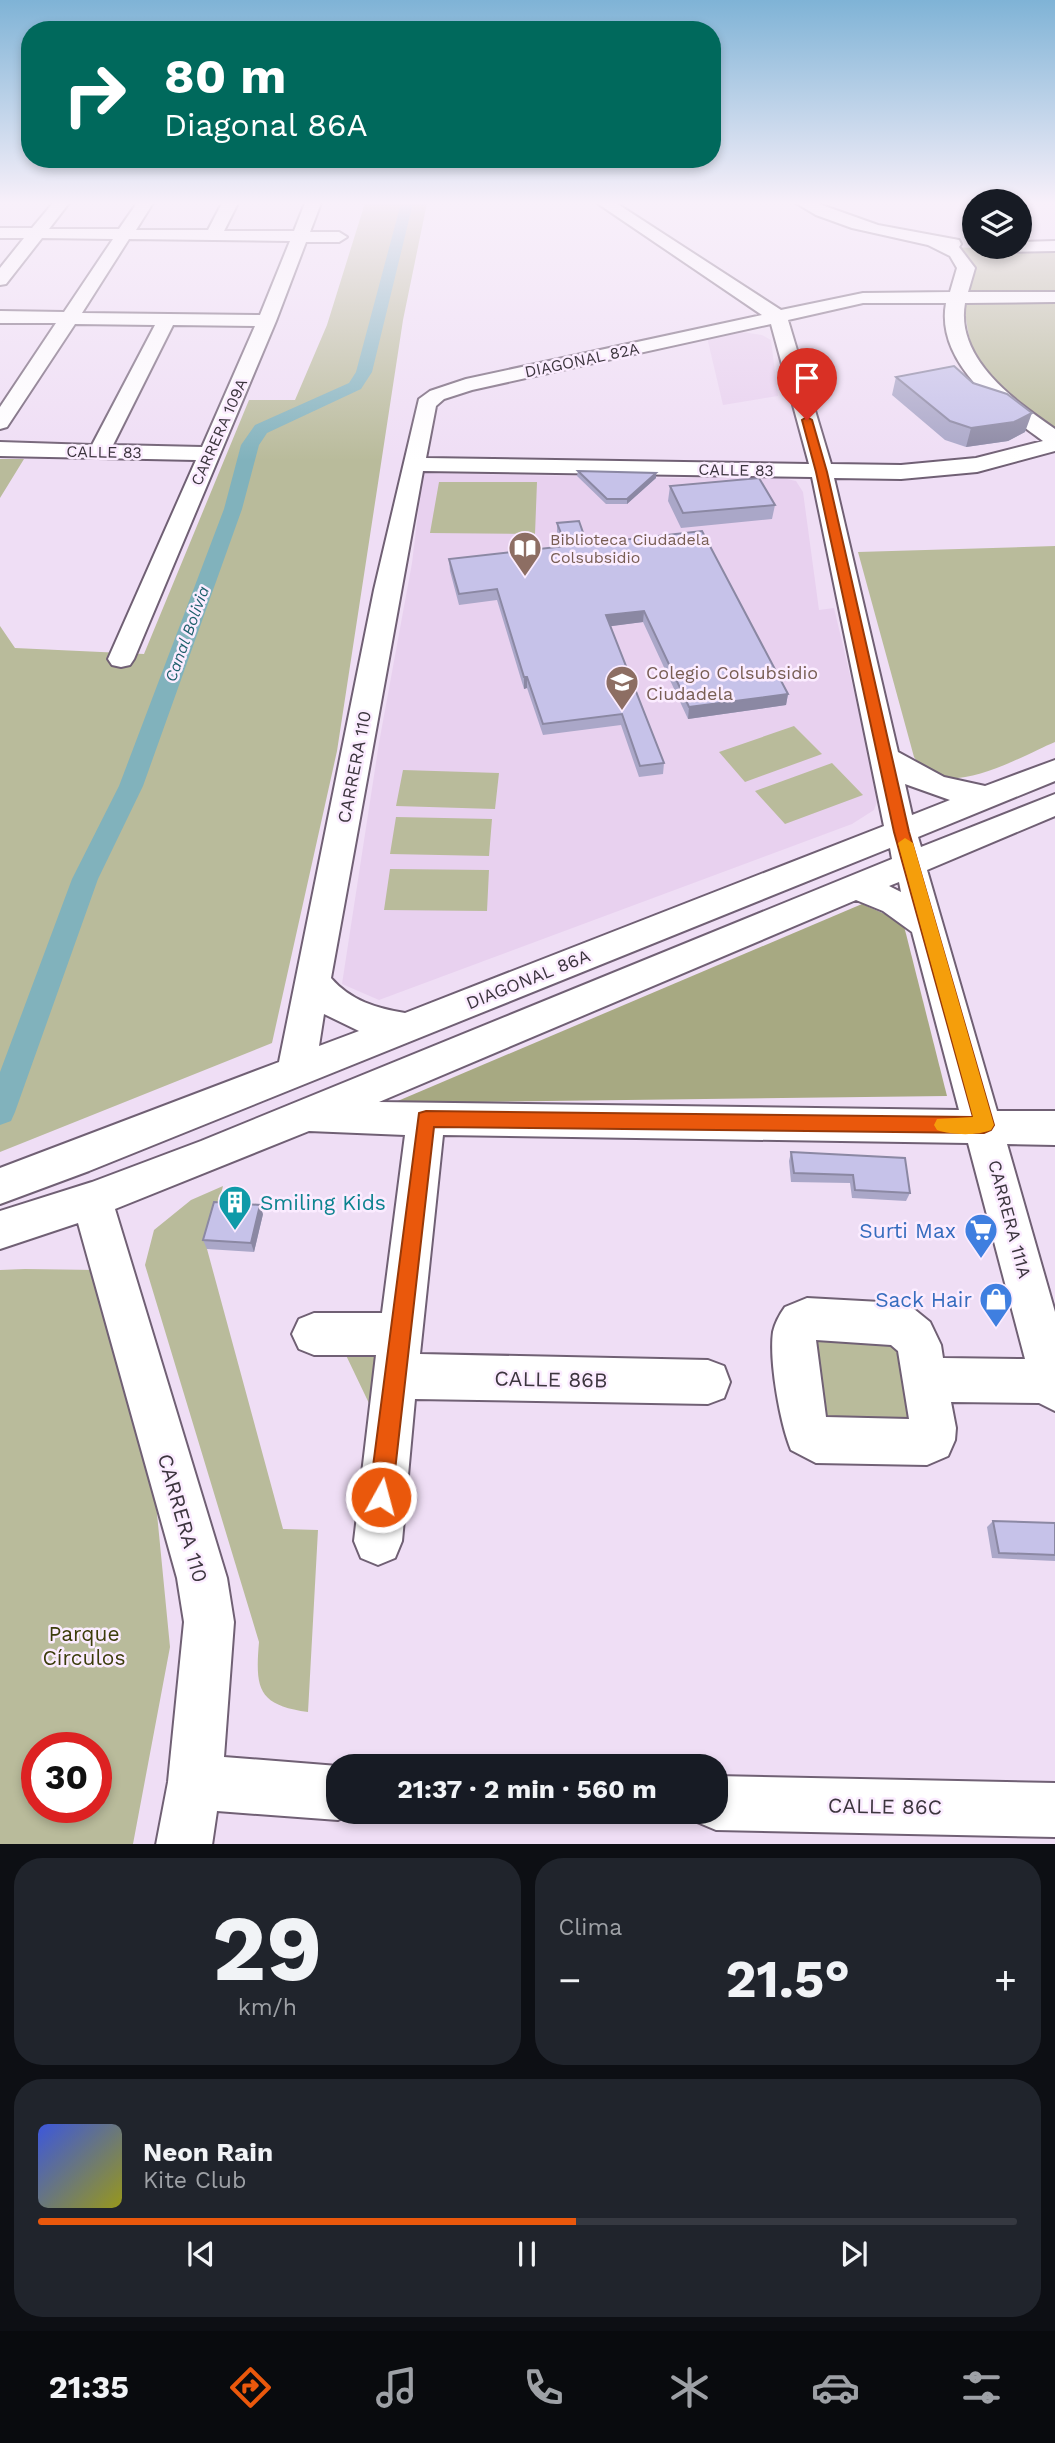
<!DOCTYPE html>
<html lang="es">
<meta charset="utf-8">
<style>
body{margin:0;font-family:"Work Sans",sans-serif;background:#20242c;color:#f1f3f6;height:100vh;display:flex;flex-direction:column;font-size:26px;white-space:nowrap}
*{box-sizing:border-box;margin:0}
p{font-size:23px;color:#9ea1a6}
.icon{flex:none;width:38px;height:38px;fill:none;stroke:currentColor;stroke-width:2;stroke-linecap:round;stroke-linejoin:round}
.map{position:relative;height:1844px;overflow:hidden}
.drawer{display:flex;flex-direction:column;gap:14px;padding:14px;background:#0d0f14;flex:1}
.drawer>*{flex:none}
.guide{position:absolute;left:21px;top:21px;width:700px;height:147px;border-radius:28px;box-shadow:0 4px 10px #0003;background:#00695c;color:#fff;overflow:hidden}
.tools{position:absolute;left:962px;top:189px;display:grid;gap:14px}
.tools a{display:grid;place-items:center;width:70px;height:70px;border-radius:50%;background:#171b24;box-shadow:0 4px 10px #0003;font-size:35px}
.speed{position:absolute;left:21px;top:1732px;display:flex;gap:14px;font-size:35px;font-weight:700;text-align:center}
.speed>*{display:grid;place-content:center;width:91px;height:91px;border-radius:50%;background:#171b24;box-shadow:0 4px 10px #0003;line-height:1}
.speed .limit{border:10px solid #d22;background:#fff;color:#111}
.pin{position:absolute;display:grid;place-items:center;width:60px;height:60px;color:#fff;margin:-72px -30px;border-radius:50% 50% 50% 0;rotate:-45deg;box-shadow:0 0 7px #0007}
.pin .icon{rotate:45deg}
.me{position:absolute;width:77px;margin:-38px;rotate:7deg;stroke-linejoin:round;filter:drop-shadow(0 0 5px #0008)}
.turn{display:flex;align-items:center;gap:24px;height:147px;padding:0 28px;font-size:32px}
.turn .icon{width:91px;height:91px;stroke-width:2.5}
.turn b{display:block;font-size:49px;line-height:60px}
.big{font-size:52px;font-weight:700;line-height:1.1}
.drawer .widget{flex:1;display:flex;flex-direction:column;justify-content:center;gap:10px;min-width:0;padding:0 24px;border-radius:28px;background:#20242c}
.drawer .dial{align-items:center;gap:0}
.dial b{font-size:91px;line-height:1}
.song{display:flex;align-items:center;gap:21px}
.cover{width:84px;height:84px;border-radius:10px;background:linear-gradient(135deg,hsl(230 70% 55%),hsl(60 70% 35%))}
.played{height:7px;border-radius:4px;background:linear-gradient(90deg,#ea580c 55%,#363941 55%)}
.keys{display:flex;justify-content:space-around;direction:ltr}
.heat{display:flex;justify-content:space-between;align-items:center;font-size:38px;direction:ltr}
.drawer .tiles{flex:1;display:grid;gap:14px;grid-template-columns:1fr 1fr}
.widget:last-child{grid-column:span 2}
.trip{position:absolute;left:326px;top:1754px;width:402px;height:70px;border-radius:28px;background:#171b24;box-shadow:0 4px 10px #0003;font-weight:700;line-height:70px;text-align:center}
.tabs{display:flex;height:112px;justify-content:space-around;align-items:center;background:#090b0e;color:#9ea1a6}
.tabs .icon{width:49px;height:49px}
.tabs .active{color:#ea580c}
.tabs b{font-size:32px;color:#f1f3f6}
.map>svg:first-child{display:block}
.built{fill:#e8d1ef}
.green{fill:#b9bb9b;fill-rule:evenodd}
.forest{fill:#a7a982}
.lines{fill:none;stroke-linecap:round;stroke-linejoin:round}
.canal{fill:#81b2bc;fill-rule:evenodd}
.minor-casing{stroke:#706074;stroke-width:4}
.minor{fill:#fff;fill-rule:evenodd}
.wall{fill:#aaa7c8}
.shaded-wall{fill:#8b88a3}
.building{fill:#c6c2e9;stroke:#8b88a3;stroke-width:2}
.route{fill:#ea580c;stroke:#983908;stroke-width:2}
.slow{fill:#f59e0b}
.labels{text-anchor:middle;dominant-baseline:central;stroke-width:5;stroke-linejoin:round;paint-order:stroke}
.far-street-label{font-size:16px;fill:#3c353e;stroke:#fbecff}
.far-education-label{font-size:16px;fill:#785e54;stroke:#fbecff;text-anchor:start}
.far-water-label{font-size:16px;font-style:italic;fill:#1e606c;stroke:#fbecff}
.education-label{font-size:18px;fill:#785e54;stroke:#fbecff;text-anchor:start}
.street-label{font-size:18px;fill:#3c353e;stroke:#fbecff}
.near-culture-label{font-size:21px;fill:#0d838f;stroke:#fbecff;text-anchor:start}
.near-shop-label{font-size:21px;fill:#366cbe;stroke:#fbecff;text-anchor:end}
.near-street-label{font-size:21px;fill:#3c353e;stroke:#fbecff}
.near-park-label{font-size:21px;fill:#3b3c0a;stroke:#fbecff}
</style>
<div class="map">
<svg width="1055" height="1845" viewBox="0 0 1055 1845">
<rect width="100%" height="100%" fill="#efdef5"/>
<path class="built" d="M735,331l27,4 9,5 7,56 -55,9 -16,-68z
M423,473l258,5 92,-2 23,5 7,11 16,118 15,-2 43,180 1,11 -4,11 -22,14 -473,176 -37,-16 37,-241 33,-180z"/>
<path class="green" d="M365,203h62l-24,117 -66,431 -65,292 -272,109v-526l15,22 129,6 105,-254h46l32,-75z
M956,247l46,3 53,-1v183c-30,-24 -77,-56 -86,-96 -2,-10 -4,-22 -4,-32 2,-27 21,-39 -9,-57z
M0,459h24l-24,39z
M439,482h98l-2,52 -105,-1z
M1055,546v196c-31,13 -100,54 -131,28 -4,-3 -7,-9 -10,-13l-56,-205z
M794,726l28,28 -77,28 -26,-30z
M832,763l31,32 -78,29 -30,-33z
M403,770l96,3 -4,36 -99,-3z
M396,817l96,2 -3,37 -99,-2z
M390,869l99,1 -2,41 -103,-1z
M223,1186l-16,63 76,280 35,1 -10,182c-50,-7 -53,-23 -49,-70l-114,-377 9,-35 37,-30z
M25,1269l72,1 57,213 16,164 -37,197 -133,1v-575zM37,1748h59v60h-59z
M800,1337l111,2 16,97 -118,-2z
M343,1349l43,1 -9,70z"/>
<path class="forest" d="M862,904l41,18 44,174 -554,7z"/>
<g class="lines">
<path class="canal" d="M401,203h12l-41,169 -11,17 -94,44 -8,12 -17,64 -99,277 -45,93 -83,233 -4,9 -11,4v-53l72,-193 47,-93 105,-277 17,-64 14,-20 94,-42 7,-11z"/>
<defs>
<path id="minor" d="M53,203h16l-20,26h70l18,-26h16l-17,27h72l14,-27h16l-14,28h70l11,-28h16l-11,29h29l8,5 -8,5h-33l-30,79 -142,338 -4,6 -9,2 -9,-2 -4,-6 88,-199 -196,-4v-14l92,3 63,-120 -80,-1 -68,103 -7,2v-22l56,-84h-56v-12l64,1 49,-73 -71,-1 -36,46 -6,1v-17l24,-30h-24v-10h32zM129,239l161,2 -30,74 -178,-2zM173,325l82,1 -53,121 -89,-2z
M597,203h19l165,107 82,-17 87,-1 7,-24 -7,-12 -22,-11 -76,-17 -36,-13 -20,-12h20l62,22 81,15 2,4 -2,3 16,21 -7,24h87v10l-90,1c-10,56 50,98 90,126v22l-78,21 -76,7 -67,-1 64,274 46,25 41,9 70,-26v21l-137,56 3,10 134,-53v22l-128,54 70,241h58v34l-48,-1 48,168v99l-16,-8 -88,-1 5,26 -1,12 -7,16 -21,9 -111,-2 -25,-13c-11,-27 -22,-89 -18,-118 2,-9 7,-18 12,-25l22,-9 92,5 15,6 16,13 11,23 2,13 82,1 -57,-216 -525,-8 -23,219 288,6 16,6 6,16 -6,16 -16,6 -293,-5 -13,142 -7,17 -17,7 -17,-7 -7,-17 22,-186h-62l-15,-6 -7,-15 7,-15 15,-6h68l23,-178 -96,-4 -194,78 112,369 7,44 -10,135 114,9v45h20l-20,9 -121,-9 -5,34h-56l12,-63 16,-160 -7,-44 -99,-355 -78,26v-38l92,-29 109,-41 691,-282 -2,-11 -801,323 -89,33v-36l279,-106 95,-472 45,-191 11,-8 36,-12 296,-64zM863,303h83c-11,60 55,108 97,138l-67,17 -75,7 -70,-1 -43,-144zM771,324l38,140 -383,-6 10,-52 8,-7 28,-9zM423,471l389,6 72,349 -479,187c-29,-5 -54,-12 -74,-35zM905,784l45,16 -38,15zM899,882l2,10 -12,-6zM856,900l27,11 29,21 47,178 -580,-8zM324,1014l35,17 -40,15zM816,1340l75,5 7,6 11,68 -83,-2z
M1055,241v10l-58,1 -8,-5h31v-5z
M716,1776l339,7v54l-339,-7 -19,-8 -5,-11h24z"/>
</defs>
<use href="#minor" class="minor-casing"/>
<use href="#minor" class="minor"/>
</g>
<path class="wall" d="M896,377l129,55 -17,9 -42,6 -21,-7 -53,-45z
M578,471l78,7 -29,26h-21l-29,-28z
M670,486l105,19 -3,14 -91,9 -13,-27z
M557,523l30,21 201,150 -2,11 -98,14 -45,-97 -33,4 54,137 -1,11 -24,3 -18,-52 -78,10 -16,-47 -3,1 -27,-89 -38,5 -9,-34 -1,-12 113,-12 -5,-13z
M791,1152l119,41 -4,8 -54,-3 -2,-15 -59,-1 -2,-21z
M263,1214l-9,38 -47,-3 -4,-9z
M993,1521l62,2v38l-63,-3 -5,-31z"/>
<path class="shaded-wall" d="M1032,413l-7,19 -17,9 -42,6 5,-19z
M656,473v5l-29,26v-5z
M644,611l-1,11 -38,5 1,-12z
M524,677h3v11l-3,1z
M788,694l-2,11 -98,14 1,-12z
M260,1205l3,9 -9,38 -3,-9z"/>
<path class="building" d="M954,366l19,17 34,11 25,19 -18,9 -43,6 -21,-7 -54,-44z
M578,471l78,2 -29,26h-20z
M759,478l16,27 -92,8 -13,-27z
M579,521l8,23 115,-13 86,163 -99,13 -45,-96 -38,4 58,148 -24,3 -18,-52 -79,10 -16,-47h-3l-27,-88 -38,5 -10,-35 117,-13 -9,-23z
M791,1152l114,6 5,35 -55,-3 -2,-15 -59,-2z
M214,1202l46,3 -9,38 -48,-3z
M993,1521l62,2v32l-56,-2z"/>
<linearGradient id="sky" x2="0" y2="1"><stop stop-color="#7fb3d6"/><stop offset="0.44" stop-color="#f8f0fa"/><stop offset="1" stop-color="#f8f0fa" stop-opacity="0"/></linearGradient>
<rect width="1055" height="461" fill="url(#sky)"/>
<path class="route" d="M807,417l5,3 15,52 82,360 85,293 -3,5 -7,3 -550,-6 -42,370 -3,8 -8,3 -8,-3 -4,-8 50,-384 7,-2 547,6 -79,-285 -78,-360 -14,-52z"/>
<path class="slow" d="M905,838l8,5 81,282 -3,5c-14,6 -40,5 -54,0l-3,-5 3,-6 36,-2 -75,-274z"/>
<defs>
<symbol id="library-pin" viewBox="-11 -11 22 30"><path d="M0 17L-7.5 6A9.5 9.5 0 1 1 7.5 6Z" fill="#8d6e63" stroke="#fbecff"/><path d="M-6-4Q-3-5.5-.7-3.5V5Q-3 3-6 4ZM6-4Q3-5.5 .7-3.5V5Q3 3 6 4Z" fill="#fff"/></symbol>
<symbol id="school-pin" viewBox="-11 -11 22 30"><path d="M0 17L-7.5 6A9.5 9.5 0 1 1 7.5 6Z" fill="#8d6e63" stroke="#fbecff"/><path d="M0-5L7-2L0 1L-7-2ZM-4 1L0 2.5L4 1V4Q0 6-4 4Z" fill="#fff"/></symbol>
<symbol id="building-pin" viewBox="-11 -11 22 30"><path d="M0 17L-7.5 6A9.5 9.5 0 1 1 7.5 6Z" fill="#0f9aa8" stroke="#fbecff"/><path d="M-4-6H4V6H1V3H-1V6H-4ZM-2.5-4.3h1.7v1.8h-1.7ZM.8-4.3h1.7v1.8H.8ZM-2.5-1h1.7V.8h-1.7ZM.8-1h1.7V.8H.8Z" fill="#fff"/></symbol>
<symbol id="supermarket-pin" viewBox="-11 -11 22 30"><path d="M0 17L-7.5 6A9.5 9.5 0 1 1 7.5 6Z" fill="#3f7fe0" stroke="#fbecff"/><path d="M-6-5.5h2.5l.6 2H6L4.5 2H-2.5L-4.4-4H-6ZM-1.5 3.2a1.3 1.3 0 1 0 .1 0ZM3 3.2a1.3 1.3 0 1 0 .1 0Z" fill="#fff"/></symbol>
<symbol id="shop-pin" viewBox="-11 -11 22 30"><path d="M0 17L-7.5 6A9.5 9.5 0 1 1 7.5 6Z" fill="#3f7fe0" stroke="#fbecff"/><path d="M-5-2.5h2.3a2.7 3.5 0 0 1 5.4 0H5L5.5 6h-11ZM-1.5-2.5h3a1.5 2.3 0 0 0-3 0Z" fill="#fff"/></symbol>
</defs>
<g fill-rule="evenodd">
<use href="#library-pin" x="506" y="529" width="38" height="52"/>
<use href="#school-pin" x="603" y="663" width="38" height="52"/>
<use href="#building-pin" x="216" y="1183" width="38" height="52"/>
<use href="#supermarket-pin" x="962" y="1211" width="38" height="52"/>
<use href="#shop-pin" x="977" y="1280" width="38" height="52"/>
</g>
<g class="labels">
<g class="far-street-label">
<text transform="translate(582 360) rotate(-12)">DIAGONAL 82A</text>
<text transform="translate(219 432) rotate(-66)">CARRERA 109A</text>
<text transform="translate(104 452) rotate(1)">CALLE 83</text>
<text transform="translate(736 470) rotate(1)">CALLE 83</text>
</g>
<g class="far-education-label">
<text x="550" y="539">Biblioteca Ciudadela<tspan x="550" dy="18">Colsubsidio</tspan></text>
</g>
<g class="far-water-label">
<text transform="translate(187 634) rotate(-70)">Canal Bolivia</text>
</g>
<g class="education-label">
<text x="646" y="672">Colegio Colsubsidio<tspan x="646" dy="21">Ciudadela</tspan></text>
</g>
<g class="street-label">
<text transform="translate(354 767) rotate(-79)">CARRERA 110</text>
<text transform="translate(528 979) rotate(-22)">DIAGONAL 86A</text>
<text transform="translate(1010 1219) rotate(75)">CARRERA 111A</text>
</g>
<g class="near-culture-label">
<text x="260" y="1202">Smiling Kids</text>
</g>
<g class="near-shop-label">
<text x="956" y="1230">Surti Max</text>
<text x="972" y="1299">Sack Hair</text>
</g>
<g class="near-street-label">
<text transform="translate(551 1379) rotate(1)">CALLE 86B</text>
<text transform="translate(183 1518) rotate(74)">CARRERA 110</text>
<text transform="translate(885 1806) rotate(1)">CALLE 86C</text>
</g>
<g class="near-park-label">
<text x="84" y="1633">Parque<tspan x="84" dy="24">Círculos</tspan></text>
</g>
</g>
</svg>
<div class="tools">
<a><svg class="icon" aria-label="layers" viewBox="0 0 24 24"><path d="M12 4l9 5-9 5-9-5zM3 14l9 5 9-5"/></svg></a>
</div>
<div class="speed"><div class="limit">30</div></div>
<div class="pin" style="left:807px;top:420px;background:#d93025"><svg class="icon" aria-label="arrive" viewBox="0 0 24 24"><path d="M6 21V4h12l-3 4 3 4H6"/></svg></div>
<svg class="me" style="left:381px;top:1497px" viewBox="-20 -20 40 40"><circle r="17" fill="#ea580c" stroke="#fff" stroke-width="3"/><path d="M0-11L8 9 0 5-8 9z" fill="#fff"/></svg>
<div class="trip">21:37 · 2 min · 560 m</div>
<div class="guide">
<div class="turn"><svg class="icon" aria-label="right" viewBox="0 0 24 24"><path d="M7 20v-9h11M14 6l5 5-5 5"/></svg><div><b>80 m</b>Diagonal 86A</div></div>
</div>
</div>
<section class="drawer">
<div class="tiles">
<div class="widget dial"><b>29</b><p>km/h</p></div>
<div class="widget"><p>Clima</p>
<div class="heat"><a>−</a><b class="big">21.5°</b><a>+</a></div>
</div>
<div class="widget">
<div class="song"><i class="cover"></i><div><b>Neon Rain</b><p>Kite Club</p></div></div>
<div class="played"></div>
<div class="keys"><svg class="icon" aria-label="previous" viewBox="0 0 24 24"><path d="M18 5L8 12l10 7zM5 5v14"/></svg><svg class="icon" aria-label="pause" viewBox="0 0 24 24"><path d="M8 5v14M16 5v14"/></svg><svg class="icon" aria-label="next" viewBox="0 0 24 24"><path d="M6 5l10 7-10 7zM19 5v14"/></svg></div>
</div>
</div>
</section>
<nav class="tabs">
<b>21:35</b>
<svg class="icon active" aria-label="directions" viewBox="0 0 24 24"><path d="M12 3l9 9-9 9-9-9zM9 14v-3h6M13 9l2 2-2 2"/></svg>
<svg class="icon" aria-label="music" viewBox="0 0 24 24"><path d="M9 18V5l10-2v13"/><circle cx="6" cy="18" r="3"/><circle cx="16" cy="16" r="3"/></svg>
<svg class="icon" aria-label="phone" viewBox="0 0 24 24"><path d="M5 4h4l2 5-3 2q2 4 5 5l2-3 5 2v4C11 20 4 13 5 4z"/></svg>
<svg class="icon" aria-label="climate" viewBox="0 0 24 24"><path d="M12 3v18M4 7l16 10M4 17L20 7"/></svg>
<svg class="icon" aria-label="car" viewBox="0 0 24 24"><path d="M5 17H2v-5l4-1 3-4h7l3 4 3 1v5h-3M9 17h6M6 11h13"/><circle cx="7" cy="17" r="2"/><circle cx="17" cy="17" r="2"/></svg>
<svg class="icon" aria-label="filters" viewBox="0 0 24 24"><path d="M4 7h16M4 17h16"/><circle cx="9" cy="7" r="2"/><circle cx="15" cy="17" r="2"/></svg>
</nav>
